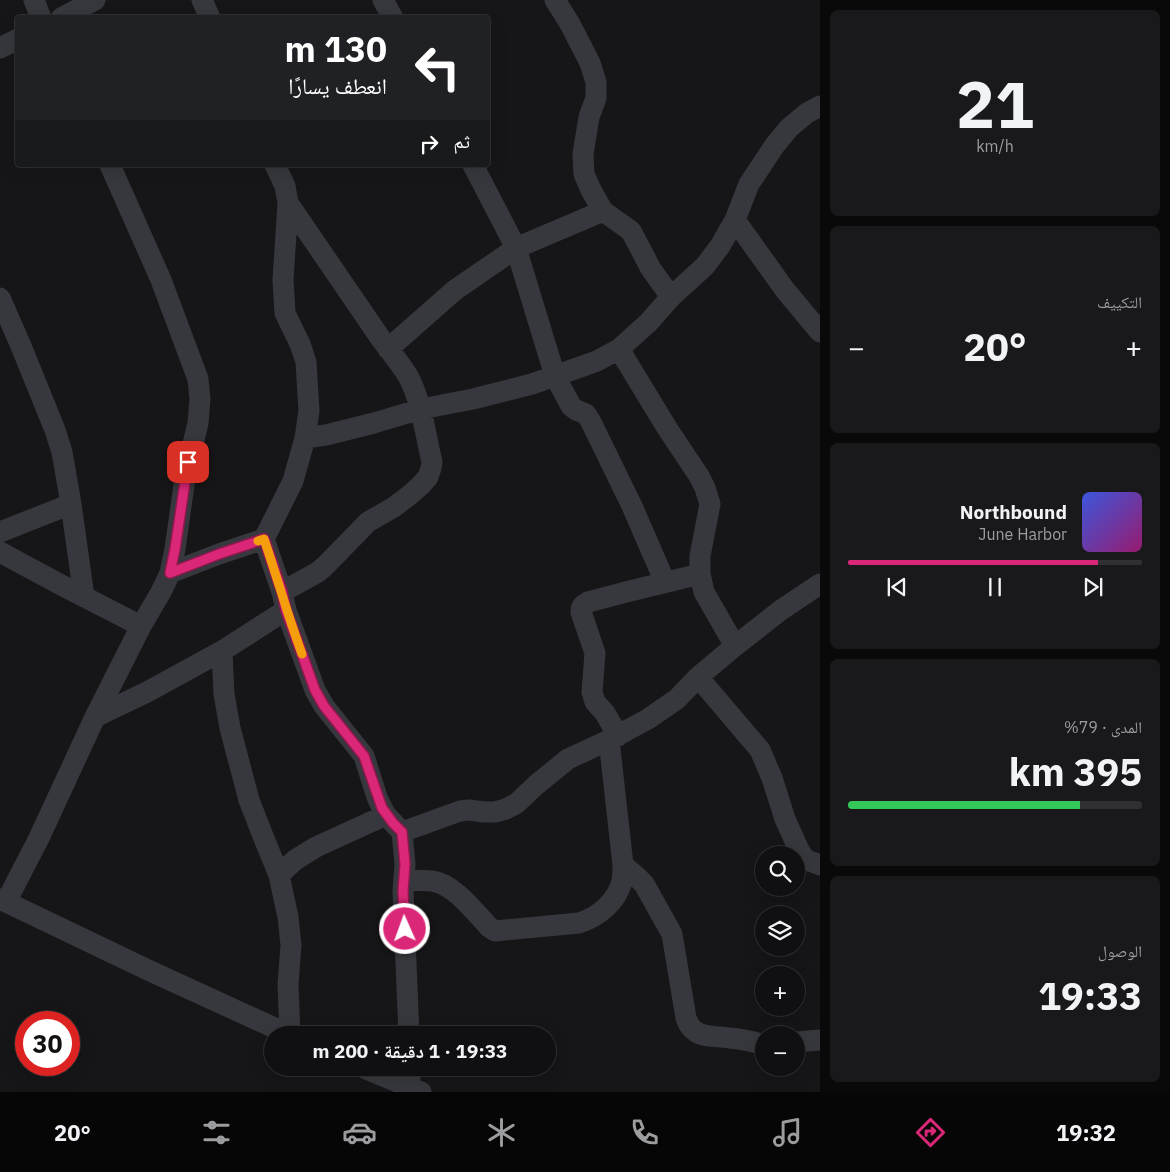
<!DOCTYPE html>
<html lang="ar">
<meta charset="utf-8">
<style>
body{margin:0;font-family:"IBM Plex Sans","Noto Naskh Arabic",sans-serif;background:#19191b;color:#f1f3f6;direction:rtl;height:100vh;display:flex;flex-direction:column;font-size:19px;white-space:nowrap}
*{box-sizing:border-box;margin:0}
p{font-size:16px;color:#9c9d9f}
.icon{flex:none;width:28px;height:28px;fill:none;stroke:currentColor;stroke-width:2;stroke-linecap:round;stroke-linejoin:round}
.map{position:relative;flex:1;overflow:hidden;direction:ltr}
.sheet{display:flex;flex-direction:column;gap:10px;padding:10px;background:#09090a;width:350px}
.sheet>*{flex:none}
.hud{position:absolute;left:15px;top:15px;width:475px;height:152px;border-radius:5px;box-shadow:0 5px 20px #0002,0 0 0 1px #303032;direction:rtl;background:#202124;color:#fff;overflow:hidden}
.controls{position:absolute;left:755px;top:846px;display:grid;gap:10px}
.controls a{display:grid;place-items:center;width:50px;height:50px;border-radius:50%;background:#101012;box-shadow:0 5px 20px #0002,0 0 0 1px #303032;font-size:25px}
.speed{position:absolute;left:15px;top:1011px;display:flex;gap:10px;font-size:25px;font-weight:700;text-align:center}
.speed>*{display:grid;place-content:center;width:65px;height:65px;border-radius:50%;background:#101012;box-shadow:0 5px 20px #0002,0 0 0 1px #303032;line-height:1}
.speed .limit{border:8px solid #d22;background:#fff;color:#111}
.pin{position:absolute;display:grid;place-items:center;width:42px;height:42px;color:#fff;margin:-21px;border-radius:10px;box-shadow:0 2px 8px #0006}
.me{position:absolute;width:55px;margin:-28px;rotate:358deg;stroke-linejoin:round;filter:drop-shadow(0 0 4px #0008)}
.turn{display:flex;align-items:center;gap:18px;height:105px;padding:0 20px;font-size:22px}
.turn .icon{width:65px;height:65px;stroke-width:2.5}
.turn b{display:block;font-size:35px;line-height:42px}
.then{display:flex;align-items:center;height:48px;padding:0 20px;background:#0003;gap:10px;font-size:19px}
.big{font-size:38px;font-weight:800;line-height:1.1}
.sheet .widget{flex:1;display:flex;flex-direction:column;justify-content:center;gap:8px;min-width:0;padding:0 18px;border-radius:8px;background:#19191b}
.sheet .dial{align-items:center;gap:0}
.dial b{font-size:65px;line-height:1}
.song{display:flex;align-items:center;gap:15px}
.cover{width:60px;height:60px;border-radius:8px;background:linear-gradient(135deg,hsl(230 70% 55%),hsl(320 70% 35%))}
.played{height:5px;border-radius:2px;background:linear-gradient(90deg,#db2777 85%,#303032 85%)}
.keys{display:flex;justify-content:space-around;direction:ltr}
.heat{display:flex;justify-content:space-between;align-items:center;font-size:28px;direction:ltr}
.charge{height:8px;border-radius:4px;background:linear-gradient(90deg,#34c759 79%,#303032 0)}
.trip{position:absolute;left:264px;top:1026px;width:292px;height:50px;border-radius:25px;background:#101012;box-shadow:0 5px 20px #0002,0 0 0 1px #303032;font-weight:800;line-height:50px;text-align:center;direction:rtl}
.tab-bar{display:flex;height:80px;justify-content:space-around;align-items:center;background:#060607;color:#9c9d9f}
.tab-bar .icon{width:35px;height:35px}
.tab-bar .active{color:#db2777}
.tab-bar b{font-size:22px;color:#f1f3f6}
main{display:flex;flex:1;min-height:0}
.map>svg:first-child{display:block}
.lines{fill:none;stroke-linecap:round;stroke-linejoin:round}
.minor{stroke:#37383d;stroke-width:21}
.route-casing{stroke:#8e194d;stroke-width:12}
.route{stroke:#db2777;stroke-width:9}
.slow{stroke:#f59e0b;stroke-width:9}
</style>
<main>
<section class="sheet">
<div class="widget dial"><b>21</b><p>km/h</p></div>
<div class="widget"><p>التكييف</p>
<div class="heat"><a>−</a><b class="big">20°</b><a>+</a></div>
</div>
<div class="widget">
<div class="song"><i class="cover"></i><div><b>Northbound</b><p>June Harbor</p></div></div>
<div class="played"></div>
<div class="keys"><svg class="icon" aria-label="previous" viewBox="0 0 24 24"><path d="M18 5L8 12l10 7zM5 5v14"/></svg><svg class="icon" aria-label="pause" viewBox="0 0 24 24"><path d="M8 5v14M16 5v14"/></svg><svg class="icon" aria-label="next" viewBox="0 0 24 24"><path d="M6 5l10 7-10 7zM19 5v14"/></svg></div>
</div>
<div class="widget"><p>المدى · 79%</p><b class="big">395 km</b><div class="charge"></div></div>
<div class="widget"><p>الوصول</p><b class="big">19:33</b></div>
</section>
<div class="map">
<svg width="820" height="1092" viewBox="0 0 820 1092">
<rect width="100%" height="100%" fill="#161618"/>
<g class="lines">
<path class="minor" d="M34,0l7,18
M202,0l8,18
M383,0l10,18
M555,0l15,24 20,39 6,19v16l-7,19 -6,37 1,20 7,16 12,21 28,20 20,38 20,28
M61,18l34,-18
M0,48l18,-9
M275,165l10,21 3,17 -5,77 2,33 15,31 6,18 3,49 -4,27
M473,165l43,83 39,128 16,30 5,4 10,4 5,8 41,84 33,76
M735,220l50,70 35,42
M0,298l21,48 34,84 7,22 9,52 -71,28
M388,349l67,-59 61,-42 87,-37
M619,349l48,79 32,48 6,12 5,16 -10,52v18l4,18 31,54
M71,504l13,93
M0,552l65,35 76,39
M170,573l49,-19 45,-15
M282,592l36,-20 7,-6 43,-44 26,-15 17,-13 10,-9 7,-8 3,-9 1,-6c-7,-29 -10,-60 -24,-86 -8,-13 -18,-25 -27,-37l-93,-136
M698,677l62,73 12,28 13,41 14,31 5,8 5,3 11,4
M95,717l52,-25 75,-41
M618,736l-13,-23 -10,-11 -3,-10 3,-39 -14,-41c0,-6 2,-7 7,-10l42,-11 70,-17
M386,815l-4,-7 -5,-11 -13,-41 -40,-50 -9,-16 -29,-80 -4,-18 -18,-53 29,-58 12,-43 21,-3 48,-12 47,-14 52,-10 59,-15 65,-23 22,-12 29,-26 23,-26 34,-31 15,-20 15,-26 14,-36 26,-39 14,-17 18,-15 13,-7
M402,832l3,32 -2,27 6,144
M623,865l13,11 8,8 28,50 14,84c2,5 4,10 9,13 8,7 24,5 34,7 12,1 24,3 35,7
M279,875l-16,-39 -14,-36 -19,-72 -6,-34 -2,-43 64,-41
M404,881c9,0 19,-1 28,0 22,3 42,30 57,46l6,4 84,-8c19,-6 38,-21 43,-42 1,-5 1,-11 1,-16l-14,-125
M0,899l148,71 142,65
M6,902l33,-64 56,-121 46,-91 20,-34 9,-19 5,-24 10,-71 13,-55 2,-24 -2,-20 -37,-99 -51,-115
M290,1035l-2,-51 3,-39 -3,-28 -9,-42 16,-15 21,-13 70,-32 16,17 58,-21 9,-1 15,2h11l11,-3 11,-6 19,-18 32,-26 41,-19 39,-21 29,-20 21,-22 37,-31 46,-36 39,-26
M796,1042l24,-2
M364,1068l57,24
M410,1068v20"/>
</g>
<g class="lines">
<defs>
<path id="route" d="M188,462l-13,87 -5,24 49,-19 45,-15 18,53 4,18 29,80 9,16 40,50 18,52 11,15 9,9 3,32 -2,27 2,38"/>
</defs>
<use href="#route" class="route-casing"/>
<use href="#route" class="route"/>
<path class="slow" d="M258,541l6,-2c13,38 24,77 38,115"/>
</g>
</svg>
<div class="controls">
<a><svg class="icon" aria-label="search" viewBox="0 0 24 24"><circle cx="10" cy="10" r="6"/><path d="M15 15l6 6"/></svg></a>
<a><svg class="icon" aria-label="layers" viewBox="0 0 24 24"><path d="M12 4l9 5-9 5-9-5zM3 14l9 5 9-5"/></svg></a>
<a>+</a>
<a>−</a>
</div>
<div class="speed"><div class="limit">30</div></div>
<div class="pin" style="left:188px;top:462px;background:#d93025"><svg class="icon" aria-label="arrive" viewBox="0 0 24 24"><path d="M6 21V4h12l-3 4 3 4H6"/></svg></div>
<svg class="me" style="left:405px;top:929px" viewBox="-20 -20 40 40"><circle r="17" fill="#db2777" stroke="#fff" stroke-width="3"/><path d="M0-11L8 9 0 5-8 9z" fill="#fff"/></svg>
<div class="trip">19:33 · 1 دقيقة · 200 m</div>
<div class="hud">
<div class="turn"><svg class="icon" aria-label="left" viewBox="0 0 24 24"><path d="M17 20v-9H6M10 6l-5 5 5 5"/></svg><div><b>130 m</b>انعطف يسارًا</div></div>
<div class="then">ثم<svg class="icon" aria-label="right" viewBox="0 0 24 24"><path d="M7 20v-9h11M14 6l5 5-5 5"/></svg></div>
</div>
</div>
</main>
<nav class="tab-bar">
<b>19:32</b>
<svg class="icon active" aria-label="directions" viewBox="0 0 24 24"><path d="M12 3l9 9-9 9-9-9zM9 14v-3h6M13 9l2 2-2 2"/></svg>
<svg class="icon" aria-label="music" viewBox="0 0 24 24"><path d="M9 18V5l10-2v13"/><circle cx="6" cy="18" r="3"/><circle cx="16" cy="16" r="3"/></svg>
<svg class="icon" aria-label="phone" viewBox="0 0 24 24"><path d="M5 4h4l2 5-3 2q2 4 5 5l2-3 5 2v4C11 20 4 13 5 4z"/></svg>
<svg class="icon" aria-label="climate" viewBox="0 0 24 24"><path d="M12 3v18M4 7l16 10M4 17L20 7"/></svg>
<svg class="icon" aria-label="car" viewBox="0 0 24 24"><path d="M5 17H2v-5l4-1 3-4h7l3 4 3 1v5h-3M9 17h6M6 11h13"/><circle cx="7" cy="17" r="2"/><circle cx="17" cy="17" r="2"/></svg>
<svg class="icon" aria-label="filters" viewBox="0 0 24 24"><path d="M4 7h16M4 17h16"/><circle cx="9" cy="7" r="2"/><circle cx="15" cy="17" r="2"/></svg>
<b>20°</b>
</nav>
